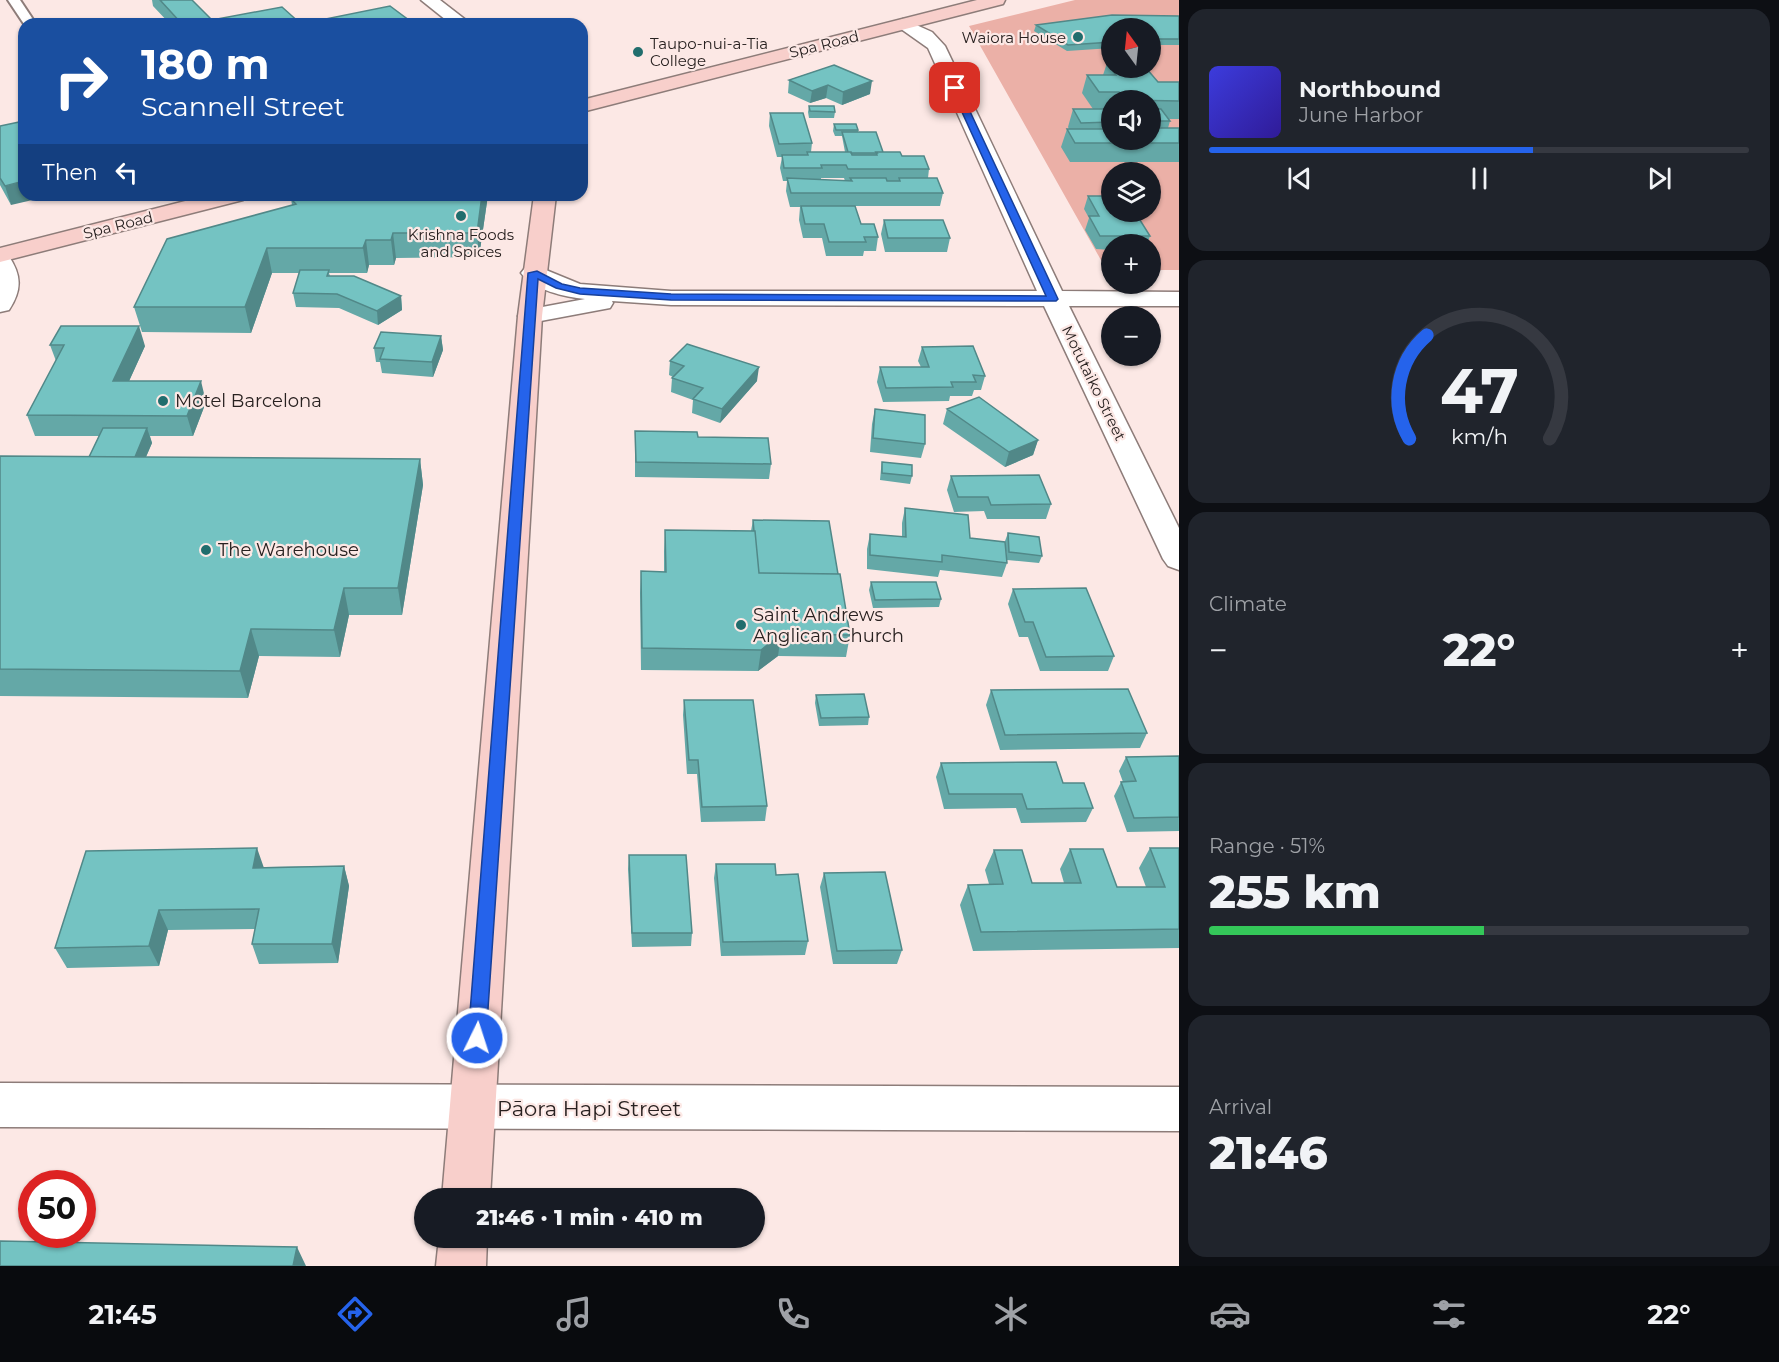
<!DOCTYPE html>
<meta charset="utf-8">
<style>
body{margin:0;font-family:Montserrat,sans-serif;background:#20242c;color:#f1f3f6;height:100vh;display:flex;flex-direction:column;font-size:22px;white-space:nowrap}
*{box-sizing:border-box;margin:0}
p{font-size:20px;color:#9ea1a6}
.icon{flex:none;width:33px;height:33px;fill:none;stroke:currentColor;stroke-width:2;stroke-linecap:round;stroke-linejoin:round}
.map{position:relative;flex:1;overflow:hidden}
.drawer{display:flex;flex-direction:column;gap:9px;padding:9px;background:#0d0f14;width:600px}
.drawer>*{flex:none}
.top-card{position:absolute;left:18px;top:18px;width:570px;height:183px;border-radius:18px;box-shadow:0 2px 4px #0004;background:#1a4fa0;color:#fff;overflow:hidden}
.needle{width:39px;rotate:345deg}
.fabs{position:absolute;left:1101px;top:18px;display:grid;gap:12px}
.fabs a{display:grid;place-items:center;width:60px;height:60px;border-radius:50%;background:#171b24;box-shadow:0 2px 4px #0004;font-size:30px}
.speed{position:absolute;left:18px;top:1170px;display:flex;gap:12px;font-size:30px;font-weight:700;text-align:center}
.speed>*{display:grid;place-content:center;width:78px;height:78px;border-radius:50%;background:#171b24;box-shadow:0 2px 4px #0004;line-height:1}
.speed .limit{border:9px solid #d22;background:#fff;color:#111}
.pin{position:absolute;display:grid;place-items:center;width:51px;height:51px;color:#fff;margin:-26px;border-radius:12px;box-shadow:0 3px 9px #0006}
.me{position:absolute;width:66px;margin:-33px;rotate:4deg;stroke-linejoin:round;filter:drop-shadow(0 0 4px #0008)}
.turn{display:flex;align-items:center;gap:21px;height:126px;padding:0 24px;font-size:27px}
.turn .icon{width:78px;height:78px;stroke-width:2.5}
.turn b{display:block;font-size:42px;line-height:51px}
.then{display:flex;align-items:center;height:57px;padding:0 24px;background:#0003;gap:12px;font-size:22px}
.big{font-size:45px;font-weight:800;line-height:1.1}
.drawer .card{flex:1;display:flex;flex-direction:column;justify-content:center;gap:9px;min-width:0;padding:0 21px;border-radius:18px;background:#20242c}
.drawer .dial{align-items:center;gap:0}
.dial svg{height:156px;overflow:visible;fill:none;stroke:#363941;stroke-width:7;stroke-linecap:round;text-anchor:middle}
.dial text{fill:#f1f3f6;stroke:none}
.song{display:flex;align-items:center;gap:18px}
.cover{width:72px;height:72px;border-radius:9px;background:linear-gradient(135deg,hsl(240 70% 55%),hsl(250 70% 35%))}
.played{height:6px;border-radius:3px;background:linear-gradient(90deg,#2563eb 60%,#363941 60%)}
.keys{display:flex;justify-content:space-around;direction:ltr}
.heat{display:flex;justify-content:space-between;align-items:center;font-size:33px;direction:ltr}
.charge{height:9px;border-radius:4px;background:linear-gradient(90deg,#34c759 51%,#363941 0)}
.trip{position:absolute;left:414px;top:1188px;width:351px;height:60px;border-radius:30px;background:#171b24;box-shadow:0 2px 4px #0004;font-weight:800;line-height:60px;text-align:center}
.tabs{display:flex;height:96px;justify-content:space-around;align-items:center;background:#090b0e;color:#9ea1a6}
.tabs .icon{width:42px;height:42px}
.tabs .on{color:#2563eb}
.tabs b{font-size:27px;color:#f1f3f6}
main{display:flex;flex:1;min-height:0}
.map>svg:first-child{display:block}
.green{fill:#ebb0a7;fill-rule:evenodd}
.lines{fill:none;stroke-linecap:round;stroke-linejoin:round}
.service-casing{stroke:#8d7c79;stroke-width:4}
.minor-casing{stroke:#8d7c79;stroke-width:3}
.secondary-casing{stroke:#8d7c79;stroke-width:3}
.service{fill:#fff;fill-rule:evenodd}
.minor{fill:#fff;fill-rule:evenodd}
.secondary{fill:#f8cfcb;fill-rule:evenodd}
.wall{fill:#64a8a7;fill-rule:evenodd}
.shaded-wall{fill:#518888}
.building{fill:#74c3c2;stroke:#518888;stroke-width:1.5}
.route{fill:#2563eb;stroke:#184099;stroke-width:1.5}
.poi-dot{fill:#216d6d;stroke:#fce8e5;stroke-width:2}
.labels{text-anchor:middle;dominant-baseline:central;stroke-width:4.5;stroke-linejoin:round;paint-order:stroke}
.far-poi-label{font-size:15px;fill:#282120;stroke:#fce8e5;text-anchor:end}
.far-street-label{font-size:15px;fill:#282120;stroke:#fce8e5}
.poi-label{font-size:18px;fill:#282120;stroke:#fce8e5;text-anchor:start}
.near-street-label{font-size:21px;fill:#282120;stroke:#fce8e5}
</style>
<main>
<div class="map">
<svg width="1179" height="1266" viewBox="0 0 1179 1266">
<rect width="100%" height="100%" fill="#fce8e5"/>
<path class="green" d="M1075,0h104v270h-28l-1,-26h-38l-1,26 -5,-1 -137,-243zM1112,28h38v40h-38zM1112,100h38v40h-38zM1112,172h38v40h-38z"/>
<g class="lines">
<defs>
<path id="service" d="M8,0h12l16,24h-12z"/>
<path id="minor" d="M421,0h19l31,24h-20z
M903,19l29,13 13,14 117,245 117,1v14h-110l110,222v42l-11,-4 -5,-7 -119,-253 -373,-1 -59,-4 1,2 -3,5 -80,15 -9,-2 -3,-5 3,-5 64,-12c-20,-2 -52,-9 -64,-26l4,-5h16l39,16 91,7h366l-109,-243 -34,-24z
M0,253l8,2c14,20 14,35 1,55l-9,2z
M0,1083l1179,4v44l-1179,-4z"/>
<path id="secondary" d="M977,0h28l-2,4 -421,108v-12z
M209,195h37l-3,5 -243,62v-14z
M534,195h22l-14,121 -52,882h-48l76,-882z
M439,1238h48l-1,28h-50z"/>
</defs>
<use href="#service" class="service-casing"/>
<use href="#minor" class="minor-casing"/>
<use href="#secondary" class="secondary-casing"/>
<use href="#service" class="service"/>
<use href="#minor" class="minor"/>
<use href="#secondary" class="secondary"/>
</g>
<path class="wall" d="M152,0h40l20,20 89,4h109h-240l-17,-18z
M1179,16v29h-29v-17h-38v20l-45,3 -33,-20 2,-6z
M1107,63l51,19h21v37h-11l2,2 -2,7h11v34h-109l-9,-15 6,-18h2l-1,-2 5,-18h20l-11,-16 5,-18h16zM1112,100h38v40h-38z
M834,65l36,29 -28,11 -16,-7 -16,5 -22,-10 1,-13z
M809,106l26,6 -1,6h-25l-1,-6z
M770,113l42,30 -1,9h34l-3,-16h-7l-2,-5 1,-7 24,6v2l25,20 19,4 27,13 -1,9 15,15 -3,13h-85l6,18 17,13 -2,14h-12l-1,5h-37l-4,-18h-19l-4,-18 1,-13h-10l-4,-16 1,-10h-4l-3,-13 2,-11h-5l-8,-31zM821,178h23l1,3 -24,-1z
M0,126l11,79 -11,-20z
M488,195l-9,62 -83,1 -2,7h-25l-2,8h-38l1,3 71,20 1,14 -24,15 -39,-17 -43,-1 -3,-14 6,-20h-27l-21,60 -109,-1 -8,-25 158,-102 -1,-6z
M1088,196l62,40 -3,8h-35v6l-16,-1 -11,-19 4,-12 -5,-9z
M884,220l66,18 -3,14h-62l-4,-18z
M441,336l2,14 -10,27 -51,-4 -2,-11h-4l-2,-14z
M50,345l95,1 -16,35 77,21 -13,34h-43l2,7 -6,14 274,2 3,26 -21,130h-53l-9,42 -81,-1 -11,42 -248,-2v-240l89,1 10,-21h-64l-8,-21 29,-54z
M922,347l63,29 -4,14h-7l-2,6h-22l-1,5 -66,1 -6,-20 3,-15h41l-3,-6z
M670,361l87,20 -37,42 -28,-10 1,-13 -22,-8 1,-14 1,-1 -4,-2z
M875,409l50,35 -4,14 -51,-6 2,-28z
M947,409l91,31 -5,15 -28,12 -62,-43z
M635,431l136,33 -2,15 -134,-2z
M882,462l30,14 -2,8 -30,-4 1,-11z
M951,476l100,28 -5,15h-59l-3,-8 -30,1 -7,-22z
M905,508l65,30 37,25 -5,14 -62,-7 -2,7 -71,-8v-20l3,-15 32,3v-14z
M753,520l85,54 12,61 -4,22 -68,-1 -20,15 -117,-1 -1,-77 1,-22 23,1v-21l1,-21 86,1z
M1008,533l34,23 -3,7 -32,-3 -2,-19z
M871,582l70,17 -2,8 -66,1 -4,-18z
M1013,589l101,67 -6,15h-68l-12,-34h-9l-11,-33z
M991,690l156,43 -7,15 -140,2 -14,-45z
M816,695l53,22 -1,8 -49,1 -4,-23z
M684,700l83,106 -2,15 -64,1 -4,-48h-10l-4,-59z
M1179,756v75l-52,1 -13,-36 7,-14h2l-4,-11 7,-14z
M941,763l122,20 30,25 -7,14 -65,1 -5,-15 -72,1 -8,-32z
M1150,848h29v100l-206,3 -13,-46 8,-20 21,-1 -4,-14 9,-20 38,33h32l-4,-14 10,-20 47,38h29l-7,-19z
M629,855l63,78 -1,13 -59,1 -4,-78z
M716,864l60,11 32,66 -3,14 -84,1 -7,-78z
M344,866l5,20 -11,77 -79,1 -7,-20 3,-15 -87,1 -9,36 -92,2 -12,-20 209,-81z
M824,873l78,77 -5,14h-64l-13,-77z"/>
<path class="shaded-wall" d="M410,21v3h-13z
M872,81l-2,13 -28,11 1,-13z
M828,85l-2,13 -16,5 2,-12z
M24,181v14h30l-43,10 -6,-19z
M482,195h6l-9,62 -2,-24z
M393,233l3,25 -2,7 -3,-25z
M366,240l3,25 -2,8 -4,-25z
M267,248l5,25 -21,60 -6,-26z
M401,296l1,14 -24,15 -1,-14z
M139,326l6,20 -25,55 -7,-20z
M441,336l2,14 -10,27 -1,-15z
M759,367l-2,14 -37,42 2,-14z
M201,381l5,21 -13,34 -6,-20z
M147,428l5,15 -14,32 -4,-15z
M1038,440l-5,15 -28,12 4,-15z
M420,459l3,26 -21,130 -4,-27z
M344,588l5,27 -9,42 -6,-27z
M251,629l8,27 -11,42 -8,-27z
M781,634l-3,22 -20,15 3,-21z
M257,848l7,20h-11z
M344,866l5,20 -11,77 -6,-19z
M159,910l9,20 -9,36 -10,-20z
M297,1247l9,19h-13z"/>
<path class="building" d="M160,0h32l20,20 70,-13 19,17 89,-18 20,15 -13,3h-215z
M1112,15l67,1v23h-29v-11h-38v14l-44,3 -32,-20z
M1107,63h5v5h34l12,14h21v19l-54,-1 -6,-8h-20l-12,-17h29z
M834,65l38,16 -29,11 -15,-7 -16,6 -23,-11z
M809,106h25l1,6 -25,-1z
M1073,109h39v13l-31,1z
M1150,109h11l9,12h-18l4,7h23v15h-104l-8,-14h45v11h38z
M770,113h33l9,30 -33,1z
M24,121v60l-19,5 -5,-8v-52z
M834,124h22l2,6h-22z
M842,132h34l7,20h-7l1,1h-26v-1h-3z
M807,152h44l1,3h25l-1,-3h24l2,4h22l5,13h-81l-2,-4h-25l1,3h-38l-2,-13h26z
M787,178l65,3 -2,-3h36l1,3h13l-1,-3h38l6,15h-152z
M307,195h175l-5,38h-84l-2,7h-25l-3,8h-96l-22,59h-111l33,-68 129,-35 -5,-5z
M1088,196h24v16h23l15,24h-50l-11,-20h10z
M801,206h54l6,18h13l4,13h-14l2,5h-37l-5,-18h-19z
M884,220h59l7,18h-62z
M300,270h29l-2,6h27l47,20 -24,15 -40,-17 -44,-1z
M61,326h78l-26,55h88l-14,35 -160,-1 37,-70h-14z
M381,332l60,4 -9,26 -52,-3 4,-11h-10z
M687,344l72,23 -37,42 -29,-10 10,-11 -31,-10 12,-12 -14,-5z
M973,346l12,30 -12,-1 3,7h-25l2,5 -67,1 -6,-21h49l-7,-20z
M979,397l59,43 -29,12 -62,-43z
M875,409l50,6v29l-52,-6z
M103,428h44l-12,29h-46z
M635,431l62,1 1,5 70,1 3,26 -135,-2z
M0,456l420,3 -22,129h-54l-10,42 -83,-1 -11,42 -240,-2z
M882,462l30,3v11l-30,-3z
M1039,475l12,29 -60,1 -3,-8h-30l-7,-21z
M905,508l63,7 2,23 35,4 2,21 -65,-8v7l-72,-7v-21l36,3z
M753,520l76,1 9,53 -79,-1 -4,-42h-1z
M665,530l90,1 4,42 81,1 10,61 -69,-1 -20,16 -119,-2 -1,-77 25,1z
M1008,533l31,4 3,19 -33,-4z
M871,582h65l5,17 -66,1z
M1086,588l28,68 -68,1 -13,-35h-8l-12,-33z
M1128,689l19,44 -142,2 -14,-45z
M864,694l5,23 -48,1 -5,-23z
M684,700h69l14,106 -65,1 -4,-47h-9z
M1179,756v61l-45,1 -13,-36 15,-1 -10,-24z
M1056,762l7,21h21l9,25 -66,1 -5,-15h-73l-8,-31z
M257,848l-4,20 91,-2 -12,78h-80l7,-35 -100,1 -10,36 -94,2 31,-97z
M1150,848h29v81l-198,3 -13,-47 35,-1 -9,-34h28l10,33h49l-11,-34h33l14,38h48z
M629,855h57l6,78h-60z
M716,864h59l1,11 22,-1 10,67 -85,1z
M885,872l17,78 -65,1 -13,-78z
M0,1241l297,6 -4,19h-293z"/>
<path class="route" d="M955,86l4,2 99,211 -2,2 -385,-1 -91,-6 -24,-6 -18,-9 -52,759 -3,6 -6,2 -6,-2 -3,-6 60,-765 9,-2 25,13 18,4 91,6 375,2 -95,-208z"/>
<g class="poi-dot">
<circle cx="1078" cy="37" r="6"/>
<circle cx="638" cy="52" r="6"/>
<circle cx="461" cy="216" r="6"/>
<circle cx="163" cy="401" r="6"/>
<circle cx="206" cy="550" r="6"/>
<circle cx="741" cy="625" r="6"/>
</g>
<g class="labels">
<g class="far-poi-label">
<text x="1066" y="37">Waiora House</text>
<text x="650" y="43" text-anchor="start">Taupo-nui-a-Tia<tspan x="650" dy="17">College</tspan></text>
<text x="461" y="234" text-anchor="middle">Krishna Foods<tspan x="461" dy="17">and Spices</tspan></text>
</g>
<g class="far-street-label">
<text transform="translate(824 44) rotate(-14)">Spa Road</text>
<text transform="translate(118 225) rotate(-14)">Spa Road</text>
<text transform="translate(1094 383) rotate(64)">Motutaiko Street</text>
</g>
<g class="poi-label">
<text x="175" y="401">Motel Barcelona</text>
<text x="218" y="550">The Warehouse</text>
<text x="753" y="615">Saint Andrews<tspan x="753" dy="21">Anglican Church</tspan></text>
</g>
<g class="near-street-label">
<text x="589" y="1108">Pāora Hapi Street</text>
</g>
</g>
</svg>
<div class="fabs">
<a><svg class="needle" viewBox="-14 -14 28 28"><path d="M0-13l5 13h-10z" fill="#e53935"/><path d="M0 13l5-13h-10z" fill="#9ea1a6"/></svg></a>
<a><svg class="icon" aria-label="sound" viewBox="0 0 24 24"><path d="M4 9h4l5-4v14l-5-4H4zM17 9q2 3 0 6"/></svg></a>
<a><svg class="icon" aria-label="layers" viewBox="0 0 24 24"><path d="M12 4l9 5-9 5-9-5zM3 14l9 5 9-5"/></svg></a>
<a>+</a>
<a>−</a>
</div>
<div class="speed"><div class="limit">50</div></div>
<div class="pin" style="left:955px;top:88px;background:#d93025"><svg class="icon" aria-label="arrive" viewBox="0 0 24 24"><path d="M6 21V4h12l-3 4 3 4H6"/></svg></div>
<svg class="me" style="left:477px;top:1038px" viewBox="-20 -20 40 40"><circle r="17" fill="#2563eb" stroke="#fff" stroke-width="3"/><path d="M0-11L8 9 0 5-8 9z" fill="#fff"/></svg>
<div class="trip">21:46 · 1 min · 410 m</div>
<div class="top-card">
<div class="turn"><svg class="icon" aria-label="right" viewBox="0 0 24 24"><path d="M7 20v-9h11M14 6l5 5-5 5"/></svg><div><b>180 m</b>Scannell Street</div></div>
<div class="then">Then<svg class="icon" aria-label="left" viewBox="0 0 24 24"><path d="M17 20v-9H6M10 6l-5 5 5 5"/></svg></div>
</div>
</div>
<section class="drawer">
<div class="card">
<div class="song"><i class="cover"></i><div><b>Northbound</b><p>June Harbor</p></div></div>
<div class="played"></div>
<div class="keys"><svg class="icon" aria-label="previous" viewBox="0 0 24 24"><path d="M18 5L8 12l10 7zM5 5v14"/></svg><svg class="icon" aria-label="pause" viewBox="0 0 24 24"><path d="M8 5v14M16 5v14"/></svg><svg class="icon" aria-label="next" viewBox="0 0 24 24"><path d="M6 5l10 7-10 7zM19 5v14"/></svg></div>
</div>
<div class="card dial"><svg viewBox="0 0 100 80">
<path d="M14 69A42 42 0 1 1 86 69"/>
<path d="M14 69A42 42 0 0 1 23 16" stroke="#2563eb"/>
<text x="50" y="56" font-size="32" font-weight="700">47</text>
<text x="50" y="72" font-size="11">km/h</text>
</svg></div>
<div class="card"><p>Climate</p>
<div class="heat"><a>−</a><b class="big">22°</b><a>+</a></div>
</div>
<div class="card"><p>Range · 51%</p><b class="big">255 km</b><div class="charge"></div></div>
<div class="card"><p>Arrival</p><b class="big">21:46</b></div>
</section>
</main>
<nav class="tabs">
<b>21:45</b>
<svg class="icon on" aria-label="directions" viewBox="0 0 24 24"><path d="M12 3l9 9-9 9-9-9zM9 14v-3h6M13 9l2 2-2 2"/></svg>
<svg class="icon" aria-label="music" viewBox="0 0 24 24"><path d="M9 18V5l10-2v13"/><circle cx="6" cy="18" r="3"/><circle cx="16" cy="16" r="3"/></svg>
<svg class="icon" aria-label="phone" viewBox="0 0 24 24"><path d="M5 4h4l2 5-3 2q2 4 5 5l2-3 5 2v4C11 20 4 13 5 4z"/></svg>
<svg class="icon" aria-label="climate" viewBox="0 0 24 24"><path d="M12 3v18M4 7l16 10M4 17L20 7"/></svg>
<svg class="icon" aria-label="car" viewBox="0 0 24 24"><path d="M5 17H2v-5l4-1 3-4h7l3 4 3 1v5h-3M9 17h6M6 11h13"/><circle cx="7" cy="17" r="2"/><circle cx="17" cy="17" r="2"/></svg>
<svg class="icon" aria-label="filters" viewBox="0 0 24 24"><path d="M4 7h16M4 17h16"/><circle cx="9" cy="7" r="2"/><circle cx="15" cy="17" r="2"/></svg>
<b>22°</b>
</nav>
